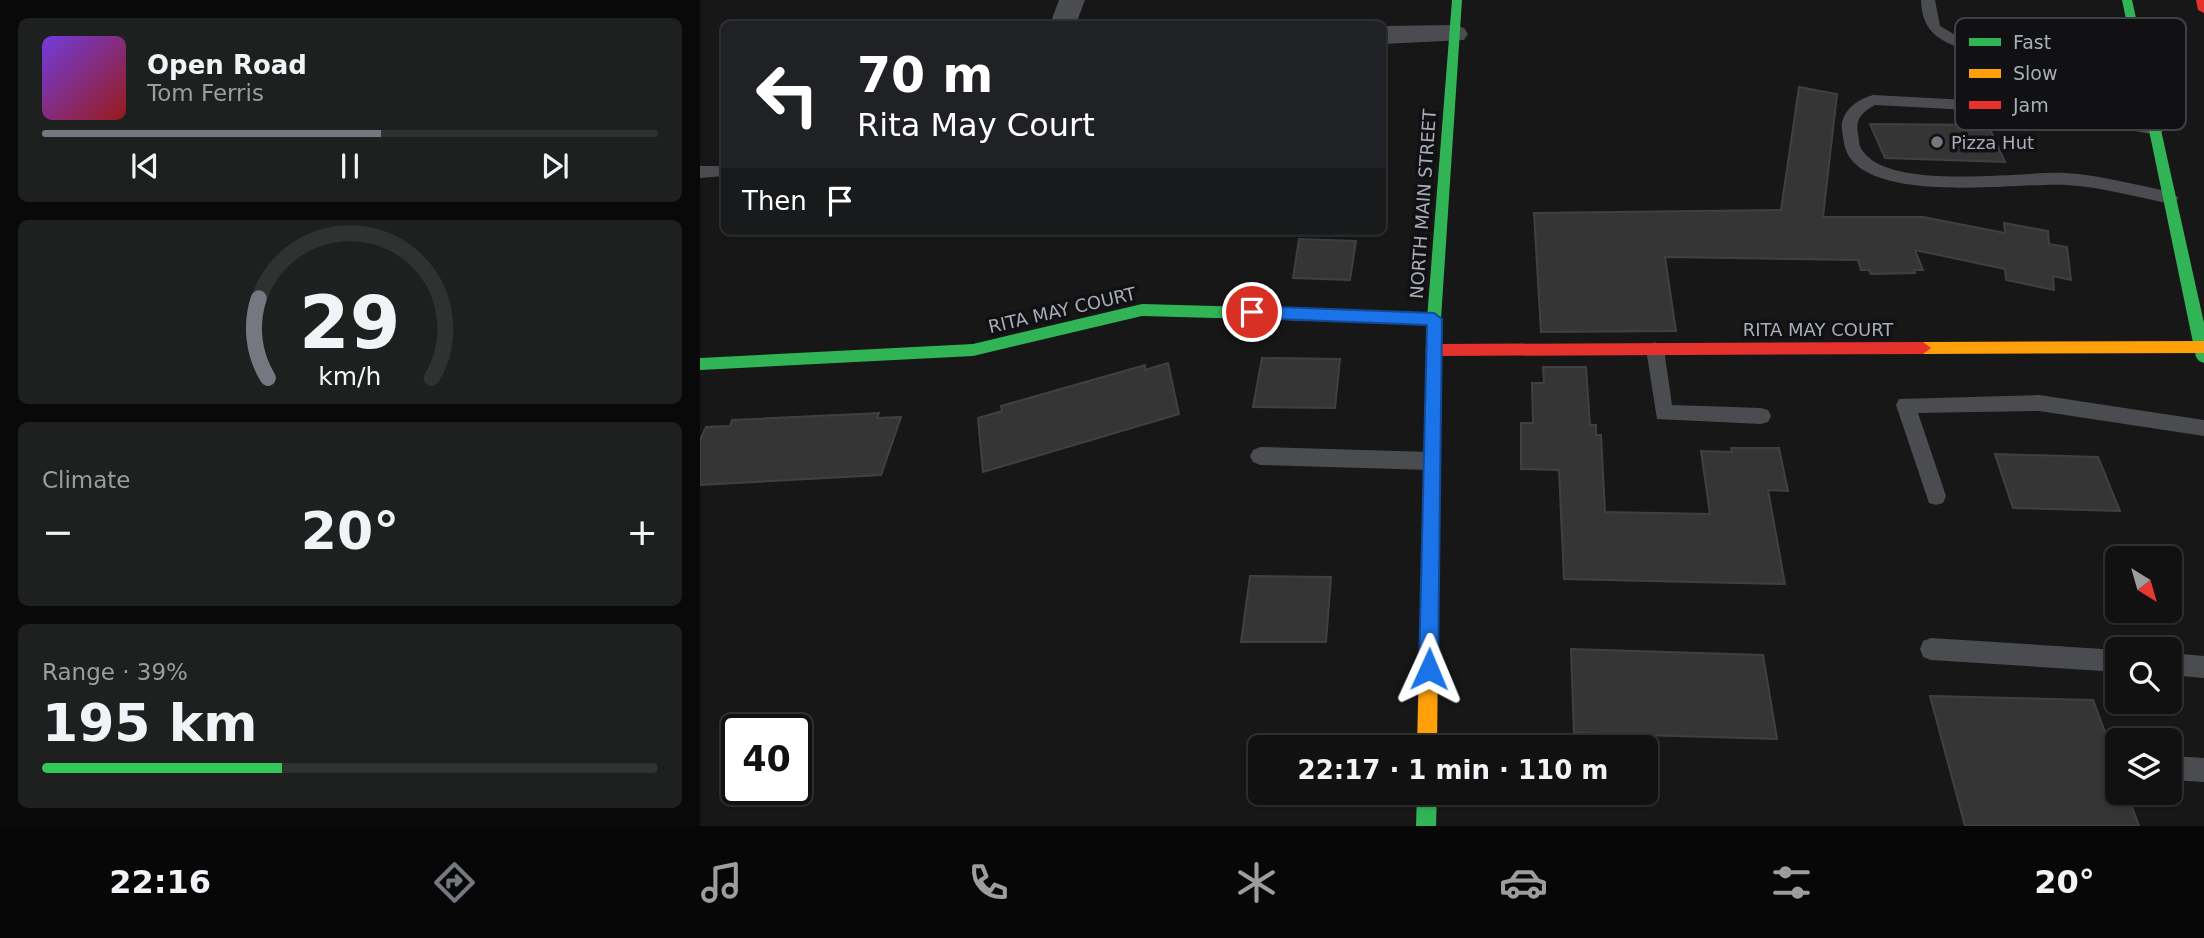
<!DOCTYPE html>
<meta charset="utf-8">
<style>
body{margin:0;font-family:"DejaVu Sans",sans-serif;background:#1e1f1f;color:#f1f3f6;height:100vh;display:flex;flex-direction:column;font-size:26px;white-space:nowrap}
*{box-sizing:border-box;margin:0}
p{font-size:23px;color:#9c9d9f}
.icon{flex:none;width:38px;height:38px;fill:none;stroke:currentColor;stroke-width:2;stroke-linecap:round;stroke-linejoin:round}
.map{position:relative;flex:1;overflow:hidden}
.sheet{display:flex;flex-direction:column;gap:18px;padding:18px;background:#090909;width:700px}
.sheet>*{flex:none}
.hud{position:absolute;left:21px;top:21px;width:665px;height:214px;border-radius:10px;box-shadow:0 2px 5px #0004,0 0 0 2px #303131;background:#202124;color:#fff;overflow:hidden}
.needle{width:46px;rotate:143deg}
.buttons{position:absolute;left:1405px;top:546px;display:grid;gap:14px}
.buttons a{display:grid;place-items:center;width:77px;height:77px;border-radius:10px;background:#111;box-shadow:0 2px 5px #0004,0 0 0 2px #303131;font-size:35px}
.speed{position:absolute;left:21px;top:714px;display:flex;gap:14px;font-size:35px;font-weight:700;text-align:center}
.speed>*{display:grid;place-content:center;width:91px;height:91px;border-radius:50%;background:#111;box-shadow:0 2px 5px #0004,0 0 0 2px #303131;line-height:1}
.speed .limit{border:4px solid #111;border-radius:10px;background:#fff;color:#111}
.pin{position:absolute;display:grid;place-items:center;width:60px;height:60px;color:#fff;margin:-30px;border:4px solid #fff;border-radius:50%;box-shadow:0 2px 7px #0007}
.me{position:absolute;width:77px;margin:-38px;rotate:1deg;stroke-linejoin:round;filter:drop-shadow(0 0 5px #0008)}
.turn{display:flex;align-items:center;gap:24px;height:147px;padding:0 21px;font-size:32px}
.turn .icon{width:91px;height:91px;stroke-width:2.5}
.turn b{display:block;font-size:49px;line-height:60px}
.then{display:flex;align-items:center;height:66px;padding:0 21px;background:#0003;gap:14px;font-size:26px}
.big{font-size:52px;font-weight:700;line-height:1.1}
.sheet .card{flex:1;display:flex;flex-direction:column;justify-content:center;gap:10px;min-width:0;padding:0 24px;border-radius:10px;background:#1e1f1f}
.sheet .dial{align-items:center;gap:0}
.dial svg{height:182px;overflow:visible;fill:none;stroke:#303131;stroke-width:7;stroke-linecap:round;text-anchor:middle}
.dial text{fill:#f1f3f6;stroke:none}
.song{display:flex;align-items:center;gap:21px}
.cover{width:84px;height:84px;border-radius:10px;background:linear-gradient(135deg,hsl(260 70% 55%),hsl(0 70% 35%))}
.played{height:7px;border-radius:4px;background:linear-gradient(90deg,#757880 55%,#303131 55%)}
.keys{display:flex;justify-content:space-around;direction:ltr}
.heat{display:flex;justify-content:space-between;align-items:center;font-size:38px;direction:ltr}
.charge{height:10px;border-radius:5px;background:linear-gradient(90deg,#34c759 39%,#303131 0)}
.trip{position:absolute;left:548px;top:735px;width:410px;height:70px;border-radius:10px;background:#111;box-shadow:0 2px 5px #0004,0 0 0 2px #303131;font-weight:700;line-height:70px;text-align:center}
.menu{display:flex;height:112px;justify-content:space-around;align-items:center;background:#070707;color:#9c9d9f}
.menu .icon{width:49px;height:49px}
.menu .on{color:#757880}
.menu b{font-size:32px;color:#f1f3f6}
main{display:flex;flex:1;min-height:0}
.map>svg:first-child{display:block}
.building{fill:#353536;stroke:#3f4043;stroke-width:2}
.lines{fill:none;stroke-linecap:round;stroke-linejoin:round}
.lane{fill:#4b4c50;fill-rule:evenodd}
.street{fill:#4b4c50;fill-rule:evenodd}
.fast{fill:#30b455;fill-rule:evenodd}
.slow{fill:#ff9f0a;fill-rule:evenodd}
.jam{fill:#e5322d;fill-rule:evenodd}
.route{fill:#1a73e8;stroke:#114b97;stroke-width:2}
.poi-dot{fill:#757880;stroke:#111113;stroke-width:2.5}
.labels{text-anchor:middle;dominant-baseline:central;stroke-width:7;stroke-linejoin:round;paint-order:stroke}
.poi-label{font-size:18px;fill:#a8adb8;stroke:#111113;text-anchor:start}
.street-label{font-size:18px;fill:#a8adb8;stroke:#111113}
.key{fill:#111113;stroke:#3e4045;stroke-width:2}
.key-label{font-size:19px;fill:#a8adb8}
</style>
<main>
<section class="sheet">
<div class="card">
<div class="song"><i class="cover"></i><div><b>Open Road</b><p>Tom Ferris</p></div></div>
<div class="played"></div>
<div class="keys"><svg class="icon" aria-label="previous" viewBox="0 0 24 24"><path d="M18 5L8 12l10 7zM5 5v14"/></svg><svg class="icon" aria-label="pause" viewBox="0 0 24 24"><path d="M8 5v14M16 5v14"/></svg><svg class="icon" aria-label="next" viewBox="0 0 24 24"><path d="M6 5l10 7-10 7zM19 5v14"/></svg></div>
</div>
<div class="card dial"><svg viewBox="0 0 100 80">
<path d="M14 69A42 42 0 1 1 86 69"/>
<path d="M14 69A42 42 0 0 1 10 34" stroke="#757880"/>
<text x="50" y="56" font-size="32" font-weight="700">29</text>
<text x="50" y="72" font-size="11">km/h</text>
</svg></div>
<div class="card"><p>Climate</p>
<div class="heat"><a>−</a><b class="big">20°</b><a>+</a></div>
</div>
<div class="card"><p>Range · 39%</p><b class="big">195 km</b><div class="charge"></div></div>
</section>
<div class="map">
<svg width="1504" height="826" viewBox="0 0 1504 826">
<rect width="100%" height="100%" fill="#171717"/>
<path class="building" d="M1099,87l38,7 -14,123h100l82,16 -1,-10 44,8 1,13 18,3 4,33 -18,-4 1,14 -48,-10 -1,-11 -90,-19 8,20h-9l1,3 -44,1 -2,-4h-8l-3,-10 -193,-3 11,74 -135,1 -7,-119 247,-3z
M1170,124l118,1 17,37 -120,-4z
M599,239l57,2 -6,39 -57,-2z
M562,358l78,1 -5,49 -82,-1z
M468,363l11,51 -196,58 -5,-54 24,-7 -1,-5 35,-10 109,-31v5z
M843,367h43l4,58h6v10h5l4,77 105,2 -9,-63 31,1 -1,-4h48l9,43 -20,-1 17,94 -221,-5 -5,-109 -38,-1v-46h12l-1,-40h12z
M179,413l-2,5 24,-1 -20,58 -181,10v-45l6,-13 24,-1 2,-6z
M1295,454l103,3 22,54 -107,-3z
M550,576l81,1 -5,65h-85z
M871,649l192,6 14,84 -203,-6z
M1230,696l163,4 25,67v26h9l12,33h-174z"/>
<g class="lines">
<path class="lane" d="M1221,0h14l5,26 22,13 178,19 7,5 -7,5 -185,-22c-23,-9 -33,-21 -34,-46z
M1173,95l169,9 115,21 8,5 -8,5 -115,-21 -167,-9c-13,7 -20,14 -17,29 1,5 1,12 4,16 27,42 158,21 203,23 35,2 71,12 106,19l8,6 -8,6c-34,-7 -70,-17 -105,-19 -47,-3 -211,23 -222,-42 -1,-7 -3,-15 -2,-21 4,-15 17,-23 31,-27z
M0,166h24v10l-24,2z
M955,342l9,7 8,56 89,3 7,2 3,6 -3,6 -7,2 -104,-5 -11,-70z
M1339,395l165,25v16l-165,-25 -121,2 28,83 -3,7 -7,2 -7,-2 -33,-98 3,-6z
M560,447l171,5 7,3 3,6 -3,6 -7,3 -171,-5 -7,-3 -3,-6 3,-6z
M1231,638l187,12v22l-187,-12 -8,-3 -3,-8 3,-8z
M1470,653l34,3v22l-34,-3z
M1470,756l34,2v24l-34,-2z"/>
<path class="street" d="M359,0h26l-9,24h-26z
M754,25l10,3 4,6 -4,6 -82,4v-18z"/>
<path class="fast" d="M752,0h10l-21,319v82l-2,5h-12l-2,-5 2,-82z
M1422,0h10l72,323v40l-5,-2 -3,-4z
M442,304l109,3 7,6 -7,6 -109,-3 -169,40 -273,14v-12l273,-14z
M717,793h20l-1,33h-20z"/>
<path class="slow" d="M551,307l183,6 7,6 -7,6 -183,-6 -7,-6z
M1504,341v12l-281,1 -8,-6 8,-6z
M733,394l6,2 2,5 -4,346h-20l8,-346 2,-5z"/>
<path class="jam" d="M1496,0h8v13l-6,-3z
M1223,342l8,6 -8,6 -490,2 -5,-2 -3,-4 3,-4 5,-2z"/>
</g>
<path class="route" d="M552,306l182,7 8,6 -4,350 -3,7 -6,3 -7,-3 -3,-7 8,-344 -175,-7 -7,-6z"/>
<circle class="poi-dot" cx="1237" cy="142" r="7"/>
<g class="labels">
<g class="poi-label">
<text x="1251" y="142">Pizza Hut</text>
</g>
<g class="street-label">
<text transform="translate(723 204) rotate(-86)">NORTH MAIN STREET</text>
<text transform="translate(362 310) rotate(-13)">RITA MAY COURT</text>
<text x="1118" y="329">RITA MAY COURT</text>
</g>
</g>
<rect x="1255" y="18" width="231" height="112" rx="10" class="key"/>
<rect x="1269" y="38" width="32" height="8" fill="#30b455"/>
<rect x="1269" y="69" width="32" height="9" fill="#ff9f0a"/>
<rect x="1269" y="101" width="32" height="8" fill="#e5322d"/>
<g class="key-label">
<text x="1313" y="49">Fast</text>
<text x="1313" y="80">Slow</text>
<text x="1313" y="112">Jam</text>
</g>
</svg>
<div class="buttons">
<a><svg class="needle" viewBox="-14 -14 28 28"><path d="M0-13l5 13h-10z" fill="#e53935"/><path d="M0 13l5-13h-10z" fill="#9c9d9f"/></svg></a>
<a><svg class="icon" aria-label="search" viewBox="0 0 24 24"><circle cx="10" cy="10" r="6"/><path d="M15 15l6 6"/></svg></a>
<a><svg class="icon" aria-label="layers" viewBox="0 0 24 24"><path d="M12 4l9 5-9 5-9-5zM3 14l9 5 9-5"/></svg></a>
</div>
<div class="speed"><div class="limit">40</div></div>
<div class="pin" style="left:552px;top:312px;background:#d93025"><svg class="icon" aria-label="arrive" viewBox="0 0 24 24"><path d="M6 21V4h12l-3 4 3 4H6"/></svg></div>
<svg class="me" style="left:729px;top:669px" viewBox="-20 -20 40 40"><path d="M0-17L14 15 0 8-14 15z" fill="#1a73e8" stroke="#fff" stroke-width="4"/></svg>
<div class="trip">22:17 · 1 min · 110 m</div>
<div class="hud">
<div class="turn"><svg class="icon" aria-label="left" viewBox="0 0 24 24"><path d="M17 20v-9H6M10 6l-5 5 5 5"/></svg><div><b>70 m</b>Rita May Court</div></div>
<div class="then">Then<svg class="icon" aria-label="arrive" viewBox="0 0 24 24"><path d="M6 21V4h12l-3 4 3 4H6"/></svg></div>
</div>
</div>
</main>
<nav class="menu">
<b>22:16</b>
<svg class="icon on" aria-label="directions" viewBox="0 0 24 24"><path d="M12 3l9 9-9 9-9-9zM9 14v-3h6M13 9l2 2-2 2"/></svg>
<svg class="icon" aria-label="music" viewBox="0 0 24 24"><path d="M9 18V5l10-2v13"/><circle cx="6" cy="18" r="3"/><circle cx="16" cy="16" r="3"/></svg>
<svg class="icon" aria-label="phone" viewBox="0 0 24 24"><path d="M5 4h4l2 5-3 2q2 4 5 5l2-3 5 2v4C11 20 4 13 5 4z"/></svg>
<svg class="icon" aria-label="climate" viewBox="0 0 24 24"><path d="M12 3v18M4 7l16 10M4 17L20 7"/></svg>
<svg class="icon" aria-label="car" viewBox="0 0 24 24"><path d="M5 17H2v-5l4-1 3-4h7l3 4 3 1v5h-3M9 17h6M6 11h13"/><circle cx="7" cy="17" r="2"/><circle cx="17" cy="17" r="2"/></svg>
<svg class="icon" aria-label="filters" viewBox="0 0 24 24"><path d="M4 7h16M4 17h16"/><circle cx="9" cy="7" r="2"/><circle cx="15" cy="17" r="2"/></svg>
<b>20°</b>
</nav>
